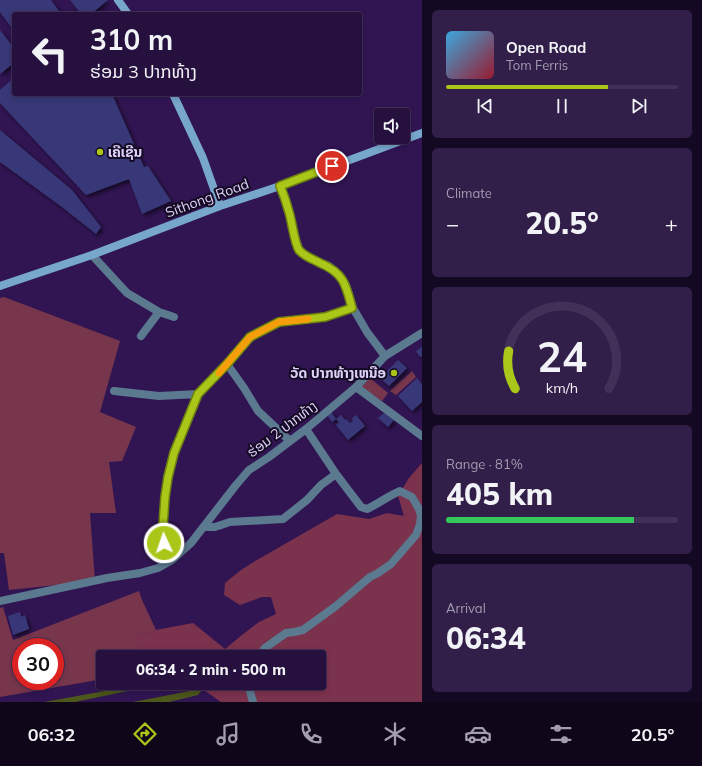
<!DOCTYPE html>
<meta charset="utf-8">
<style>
body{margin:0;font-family:Mulish,"Noto Sans Lao",sans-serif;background:#311e49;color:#f1f3f6;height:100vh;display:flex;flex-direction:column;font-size:15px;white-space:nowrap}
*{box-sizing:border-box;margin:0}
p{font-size:13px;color:#a39db0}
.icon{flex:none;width:22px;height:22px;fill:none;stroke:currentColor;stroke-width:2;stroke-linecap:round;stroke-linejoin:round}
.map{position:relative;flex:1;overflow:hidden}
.details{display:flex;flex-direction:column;gap:10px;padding:10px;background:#140922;width:280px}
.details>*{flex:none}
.banner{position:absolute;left:12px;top:12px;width:350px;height:84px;border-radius:4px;box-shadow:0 2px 6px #0003,0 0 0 1px #423058;background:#25103e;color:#f1f3f6;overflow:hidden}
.controls{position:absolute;left:374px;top:108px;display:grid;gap:8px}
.controls a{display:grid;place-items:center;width:36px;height:36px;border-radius:4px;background:#25103e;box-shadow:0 2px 6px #0003,0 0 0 1px #423058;font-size:20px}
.speed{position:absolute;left:12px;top:638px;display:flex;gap:8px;font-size:20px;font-weight:700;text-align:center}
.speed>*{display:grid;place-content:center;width:52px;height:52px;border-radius:50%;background:#25103e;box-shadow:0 2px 6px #0003,0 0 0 1px #423058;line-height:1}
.speed .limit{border:6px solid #d22;background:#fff;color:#111}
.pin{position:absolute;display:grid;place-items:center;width:34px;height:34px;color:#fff;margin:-17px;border:2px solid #fff;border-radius:50%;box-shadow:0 1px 4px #0007}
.me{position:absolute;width:44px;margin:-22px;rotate:357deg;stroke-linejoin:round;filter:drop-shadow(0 0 3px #0008)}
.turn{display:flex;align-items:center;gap:14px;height:84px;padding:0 12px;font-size:18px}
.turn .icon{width:52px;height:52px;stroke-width:2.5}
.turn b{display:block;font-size:28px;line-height:34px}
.big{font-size:30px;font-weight:800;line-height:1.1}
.details .widget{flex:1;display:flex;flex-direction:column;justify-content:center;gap:6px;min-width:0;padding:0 14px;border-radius:6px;background:#311e49}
.details .dial{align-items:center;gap:0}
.dial svg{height:104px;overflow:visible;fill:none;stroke:#423058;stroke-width:7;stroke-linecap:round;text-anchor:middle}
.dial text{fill:#f1f3f6;stroke:none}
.song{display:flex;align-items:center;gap:12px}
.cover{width:48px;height:48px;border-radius:6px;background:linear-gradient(135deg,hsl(200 70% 55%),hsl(350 70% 35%))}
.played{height:4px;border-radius:2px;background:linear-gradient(90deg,#aac719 70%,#423058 70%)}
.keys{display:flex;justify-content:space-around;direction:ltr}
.heat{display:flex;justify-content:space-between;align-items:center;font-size:22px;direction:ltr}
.charge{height:6px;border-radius:3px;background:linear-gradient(90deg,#34c759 81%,#423058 0)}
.trip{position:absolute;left:96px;top:650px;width:230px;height:40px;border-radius:4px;background:#25103e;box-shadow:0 2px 6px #0003,0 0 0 1px #423058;font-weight:800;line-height:40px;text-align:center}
.dock{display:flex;height:64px;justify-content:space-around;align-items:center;background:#0f0619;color:#a39db0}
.dock .icon{width:28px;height:28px}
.dock .selected{color:#aac719}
.dock b{font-size:18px;color:#f1f3f6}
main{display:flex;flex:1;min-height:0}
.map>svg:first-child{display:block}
.green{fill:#77364c;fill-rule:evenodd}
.forest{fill:#7b324c}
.water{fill:#4b571b}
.building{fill:#383878;filter:url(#shadow)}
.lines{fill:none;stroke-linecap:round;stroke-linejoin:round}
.street{stroke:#5b798f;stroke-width:8}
.secondary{stroke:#77a7ca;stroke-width:8}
.route-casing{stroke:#6e8110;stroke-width:10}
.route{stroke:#aac719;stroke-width:7}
.slow{stroke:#f59e0b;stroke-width:7}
.poi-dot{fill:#aac719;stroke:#150a24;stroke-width:1.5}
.labels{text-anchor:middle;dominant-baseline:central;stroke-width:4;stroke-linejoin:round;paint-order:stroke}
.poi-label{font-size:14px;font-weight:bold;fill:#dcd0f6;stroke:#150a24;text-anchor:start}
.street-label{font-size:14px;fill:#dcd0f6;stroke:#150a24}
</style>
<main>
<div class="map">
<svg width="422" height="702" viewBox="0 0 422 702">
<defs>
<filter id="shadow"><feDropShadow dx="2.5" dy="2.5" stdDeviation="2" flood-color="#0009"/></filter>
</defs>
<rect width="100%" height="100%" fill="#311553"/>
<path class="green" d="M4,297l116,44 -20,71 36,15 -14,34 -13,1 7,51h-26l5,68 -86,9 -5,-37h-4v-255z
M412,371l4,6 -20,18 -6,-4z
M370,378l18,15 -6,8 -21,-14z
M139,591l3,9 14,30 -21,8 6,19h-38v22l-103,18v-89l3,-1 10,33zM21,647h34v34h-34z"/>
<path class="forest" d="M422,463v239h-201l-17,-12v-7h115v-26h-178l-7,-19 22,-8 37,-7 32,26 17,-14 17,-13 17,-8 -5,-17h-9l-22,8 -16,-10 1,-12 16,-13 11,-7 85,-49 32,5 18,-6 17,3 -6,-20 11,-18z"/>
<path class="water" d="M149,683h17l-91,19h-31z
M195,690l6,1 -3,4 -29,7h-36z"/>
<path class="building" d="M0,0h51l10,14h-47v17l-14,-19z
M70,0h38l-17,14h-10z
M0,30l14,18v15l-14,11z
M14,78v16h98l32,73 4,-1 23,35 -29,13 -13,-35 -43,16 -86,-92v-13z
M0,130l72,60 29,37 -5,7 -34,-27 -62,-45z
M422,347v9l-2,1 -4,-6z
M398,360l9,8 -18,18 -9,-8z
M417,378l5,6v18l-10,9 -14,-15z
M331,412l5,7 -4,3 -5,-7z
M385,412l9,8 -6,7 -10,-9z
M341,415l4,5 1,-1 4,4 3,-2 -1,-3 4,-3 9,11 -17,14 -12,-15 3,-3 -3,-3z
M20,612l1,5 4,-2 4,14 -16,6 -5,-19z"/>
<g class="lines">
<path class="street" d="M280,186l9,24 6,27 4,12 8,8 22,9 12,11 5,8 7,23 14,24 18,24
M92,255l35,38 32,19 15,5
M141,336l18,-24
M227,364l17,24 14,23 32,30
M356,387l66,49
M114,391l45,5 39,-2 29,-30 24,-27 28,-15 46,-5 28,-9
M204,527h11l15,-5 53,-3 24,-19 14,-15 15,-11
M172,560l-8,-17 -1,-17 2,-29 3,-20 6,-24 24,-59
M0,601l107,-23 33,-5 18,-5 14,-8 19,-17 45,-58 13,-15 20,-13 37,-28 50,-42 29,-31 37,-23
M258,657l7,-9 21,-15 8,-1 9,-2 33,-24 34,-29 8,-4 13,-9 25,-29 4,-11 1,-8 -2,-7 -7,-12 -12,-6c-12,5 -22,13 -33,18l-6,-2 -25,-33 -30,-45
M251,683l-1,8 3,11"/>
<path class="secondary" d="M118,0l10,14
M173,94l30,64 17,48
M0,286l92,-31 128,-49 60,-20 142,-53"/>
</g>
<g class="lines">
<defs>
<path id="route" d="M164,543l-1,-17 2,-29 3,-20 6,-24 24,-59 29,-30 23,-27 29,-15 46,-5 27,-9c-6,-23 -8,-35 -32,-45 -7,-4 -15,-6 -21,-13 -5,-7 -7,-31 -11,-41 -2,-8 -5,-16 -8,-23l52,-20"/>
</defs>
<use href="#route" class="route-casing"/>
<use href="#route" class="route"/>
<path class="slow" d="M219,373l31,-36 29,-15 29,-3"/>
</g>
<g class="poi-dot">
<circle cx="100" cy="152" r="4"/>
<circle cx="394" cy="373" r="4"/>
</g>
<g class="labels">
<g class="poi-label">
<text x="108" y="152">ເຄີເຊີນ</text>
<text x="386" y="373" text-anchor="end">ວັດ ປາກທ້າງເຫນືອ</text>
</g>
<g class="street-label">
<text transform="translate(207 198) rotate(-20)">Sithong Road</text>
<text transform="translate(282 429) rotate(-37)">ຮ່ອມ 2 ປາກທ້າງ</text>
</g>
</g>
</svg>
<div class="controls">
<a><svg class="icon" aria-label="sound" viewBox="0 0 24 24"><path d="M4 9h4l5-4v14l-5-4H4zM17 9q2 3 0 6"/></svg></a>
</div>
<div class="speed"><div class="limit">30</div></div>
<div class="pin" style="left:332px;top:166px;background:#d93025"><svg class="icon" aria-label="arrive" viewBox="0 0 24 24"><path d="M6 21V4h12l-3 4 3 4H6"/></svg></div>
<svg class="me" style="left:164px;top:543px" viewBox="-20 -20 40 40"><circle r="17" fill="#aac719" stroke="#fff" stroke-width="3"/><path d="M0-11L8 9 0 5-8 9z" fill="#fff"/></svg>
<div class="trip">06:34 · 2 min · 500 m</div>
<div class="banner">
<div class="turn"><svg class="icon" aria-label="left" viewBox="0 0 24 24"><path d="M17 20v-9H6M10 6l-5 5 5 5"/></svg><div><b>310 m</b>ຮ່ອມ 3 ປາກທ້າງ</div></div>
</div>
</div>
<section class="details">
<div class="widget">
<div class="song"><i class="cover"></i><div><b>Open Road</b><p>Tom Ferris</p></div></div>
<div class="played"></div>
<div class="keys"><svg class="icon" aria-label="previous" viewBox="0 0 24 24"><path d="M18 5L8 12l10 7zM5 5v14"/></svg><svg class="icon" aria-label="pause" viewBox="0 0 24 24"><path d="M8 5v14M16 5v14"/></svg><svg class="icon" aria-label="next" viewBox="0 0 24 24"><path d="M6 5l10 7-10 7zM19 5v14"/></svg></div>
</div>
<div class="widget"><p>Climate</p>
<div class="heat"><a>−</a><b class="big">20.5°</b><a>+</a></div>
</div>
<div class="widget dial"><svg viewBox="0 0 100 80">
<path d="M14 69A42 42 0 1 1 86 69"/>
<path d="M14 69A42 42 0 0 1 9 40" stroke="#aac719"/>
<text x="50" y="56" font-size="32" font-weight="700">24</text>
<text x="50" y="72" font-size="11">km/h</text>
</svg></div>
<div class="widget"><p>Range · 81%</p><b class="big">405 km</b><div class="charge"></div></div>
<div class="widget"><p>Arrival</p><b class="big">06:34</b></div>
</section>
</main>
<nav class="dock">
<b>06:32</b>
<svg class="icon selected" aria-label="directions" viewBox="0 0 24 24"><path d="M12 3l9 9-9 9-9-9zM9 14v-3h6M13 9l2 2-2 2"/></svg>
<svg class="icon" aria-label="music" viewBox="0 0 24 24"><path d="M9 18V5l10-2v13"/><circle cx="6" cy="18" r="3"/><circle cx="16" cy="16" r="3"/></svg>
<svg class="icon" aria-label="phone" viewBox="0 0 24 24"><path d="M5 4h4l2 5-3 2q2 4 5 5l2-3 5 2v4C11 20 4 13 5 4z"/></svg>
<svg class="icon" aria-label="climate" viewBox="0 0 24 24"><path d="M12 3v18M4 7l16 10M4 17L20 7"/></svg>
<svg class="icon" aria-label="car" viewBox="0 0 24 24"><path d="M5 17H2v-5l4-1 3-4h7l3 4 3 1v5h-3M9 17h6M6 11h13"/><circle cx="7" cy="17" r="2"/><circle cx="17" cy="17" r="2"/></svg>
<svg class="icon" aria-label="filters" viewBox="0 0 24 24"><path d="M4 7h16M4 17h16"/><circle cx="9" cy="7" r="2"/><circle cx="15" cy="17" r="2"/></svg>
<b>20.5°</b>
</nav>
